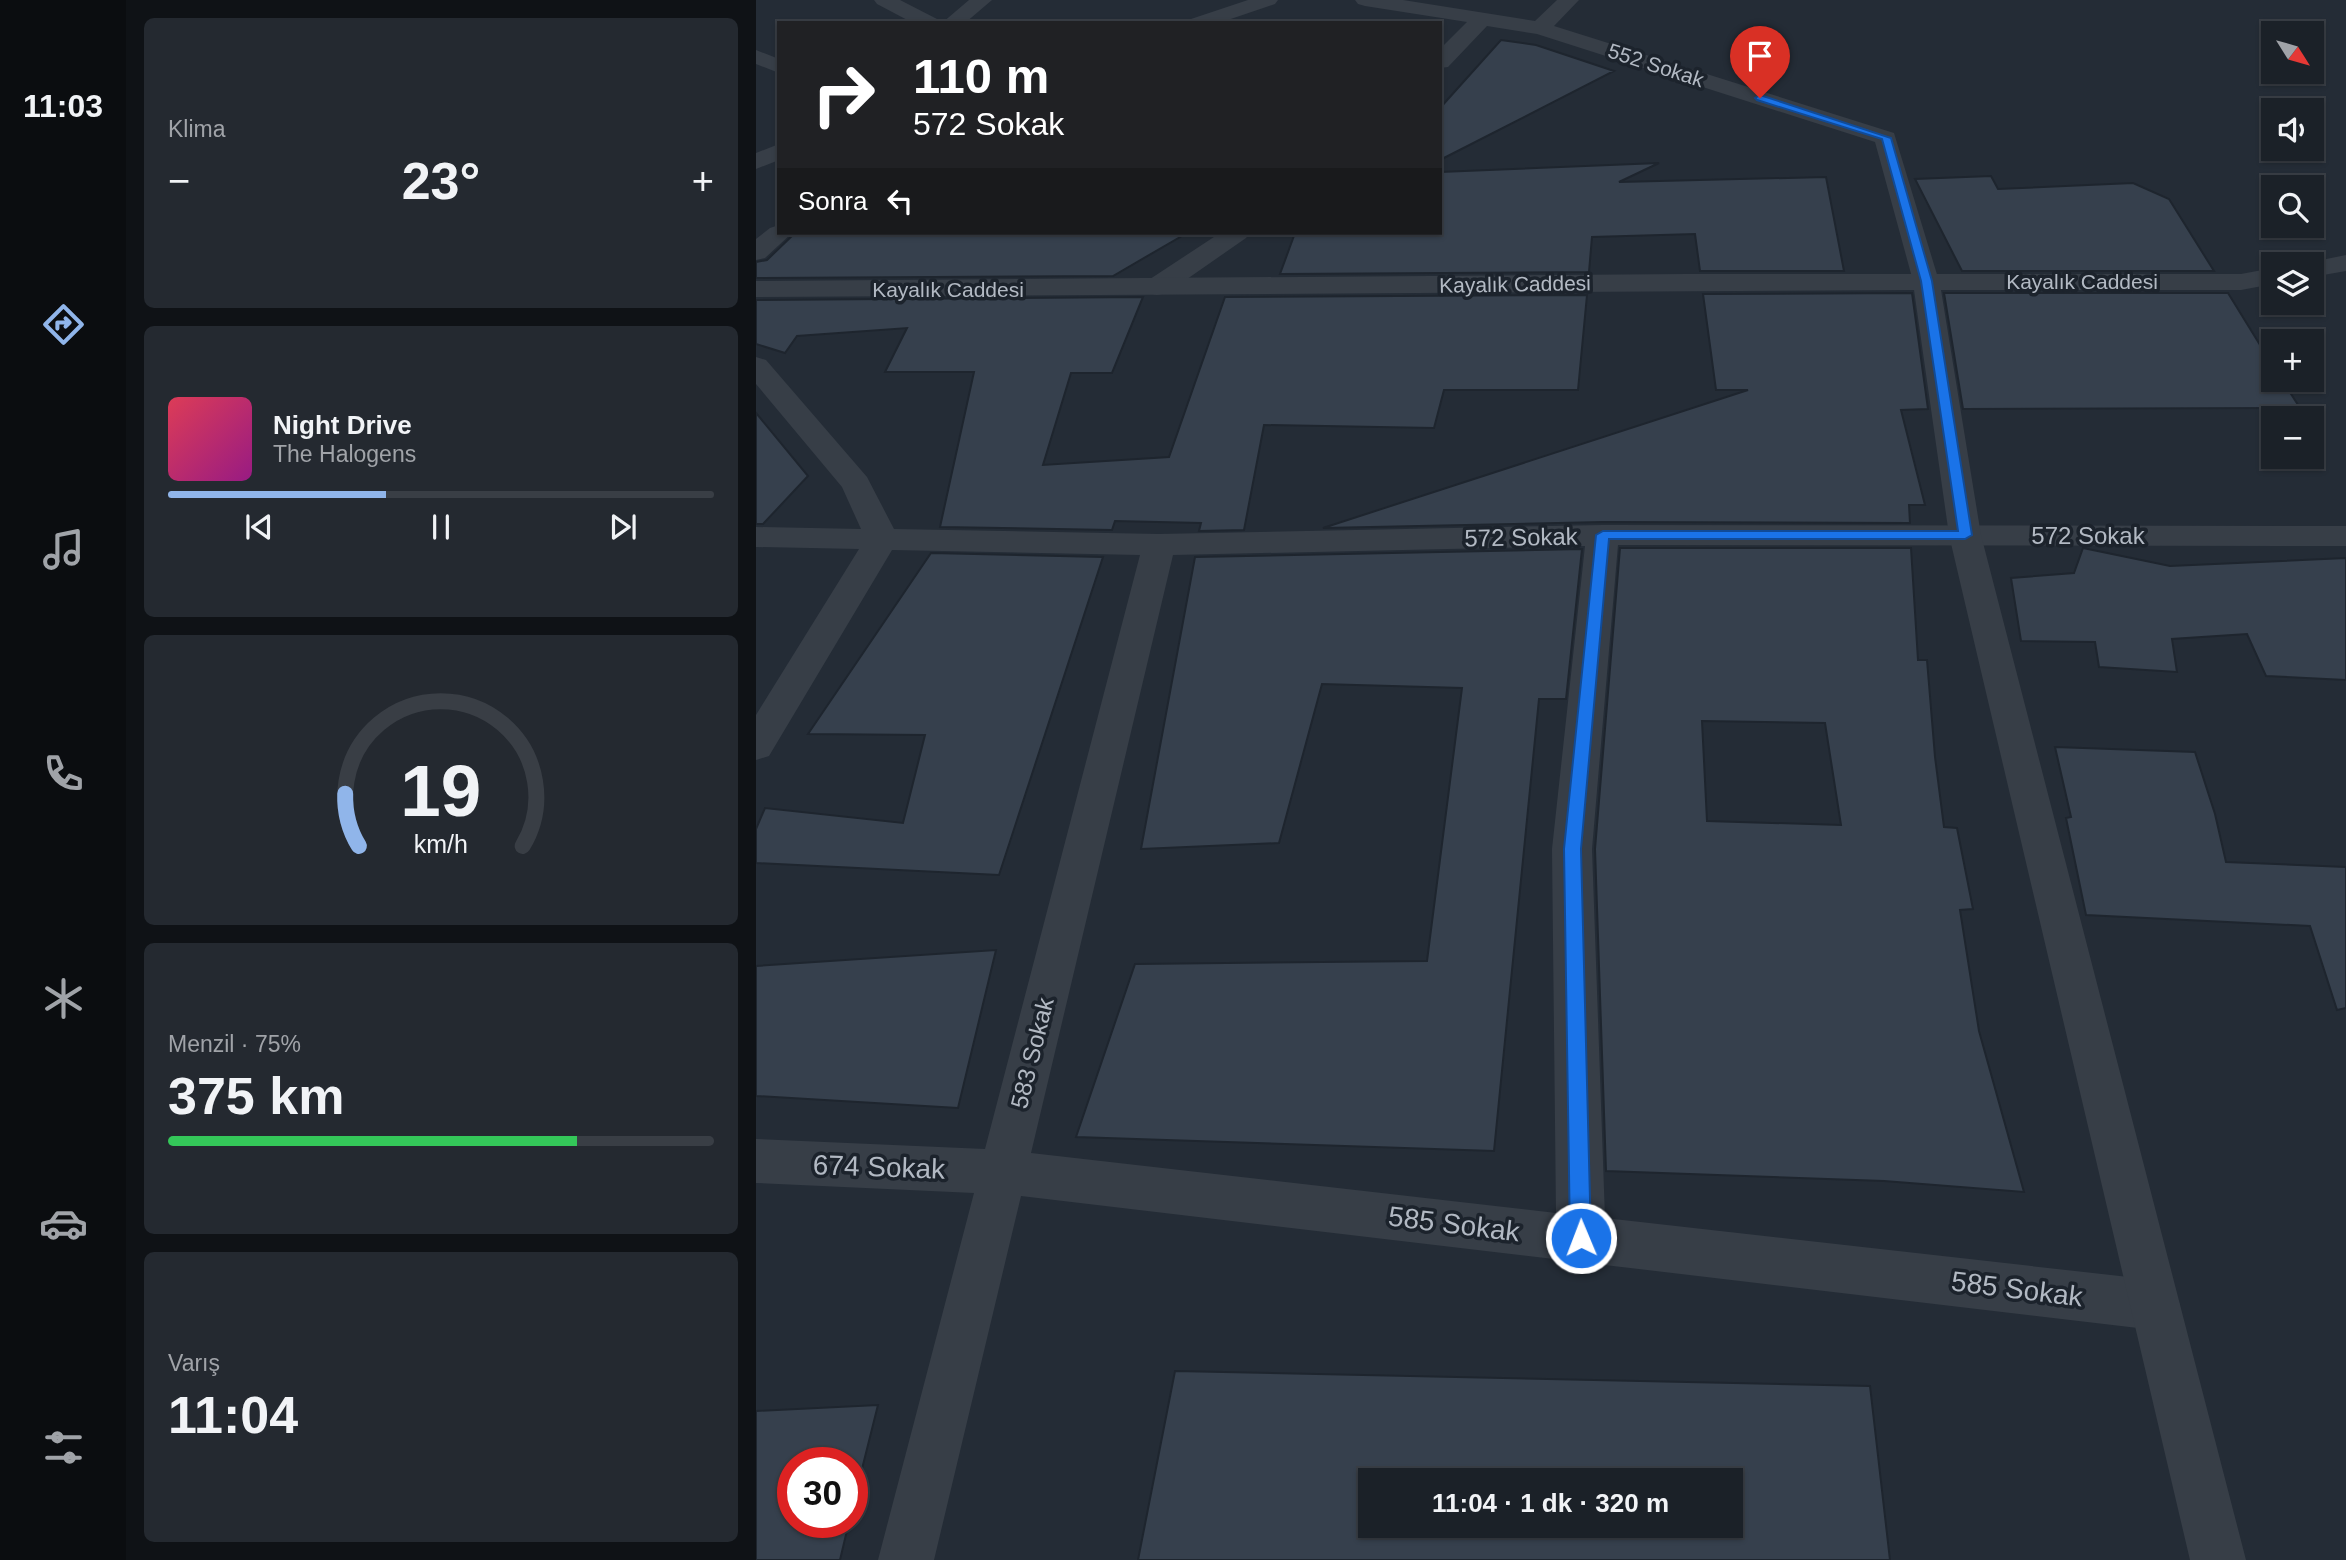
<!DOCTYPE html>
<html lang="tr">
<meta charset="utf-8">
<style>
body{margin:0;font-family:Arial,sans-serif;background:#242930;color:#f1f3f6;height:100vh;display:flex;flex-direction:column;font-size:26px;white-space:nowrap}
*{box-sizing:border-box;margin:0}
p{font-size:23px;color:#a0a3a8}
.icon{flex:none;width:38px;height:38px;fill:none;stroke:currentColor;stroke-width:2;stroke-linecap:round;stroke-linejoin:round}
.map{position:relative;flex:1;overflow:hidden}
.side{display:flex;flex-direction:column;gap:18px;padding:18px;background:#0f1216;width:630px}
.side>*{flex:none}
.hud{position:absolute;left:21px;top:21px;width:665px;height:214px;border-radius:0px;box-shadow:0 2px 5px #0004,0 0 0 2px #393e45;background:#202124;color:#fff;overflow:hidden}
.needle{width:46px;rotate:127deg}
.fabs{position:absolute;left:1505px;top:21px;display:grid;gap:14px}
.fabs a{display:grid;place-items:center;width:63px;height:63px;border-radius:0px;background:#1b2128;box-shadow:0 2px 5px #0004,0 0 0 2px #393e45;font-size:35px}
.speed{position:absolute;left:21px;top:1447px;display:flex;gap:14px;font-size:35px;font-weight:700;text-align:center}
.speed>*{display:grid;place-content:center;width:91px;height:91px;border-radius:50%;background:#1b2128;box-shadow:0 2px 5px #0004,0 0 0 2px #393e45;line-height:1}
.speed .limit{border:10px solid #d22;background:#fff;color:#111}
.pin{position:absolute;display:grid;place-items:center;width:60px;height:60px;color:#fff;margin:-72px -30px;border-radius:50% 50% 50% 0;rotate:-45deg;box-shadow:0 0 7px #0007}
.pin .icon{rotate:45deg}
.me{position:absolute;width:77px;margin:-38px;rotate:359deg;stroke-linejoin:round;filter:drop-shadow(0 0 5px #0008)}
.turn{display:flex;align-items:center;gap:24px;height:147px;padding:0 21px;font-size:32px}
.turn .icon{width:91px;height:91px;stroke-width:2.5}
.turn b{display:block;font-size:49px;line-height:60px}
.then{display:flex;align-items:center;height:66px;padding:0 21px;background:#0003;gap:14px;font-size:26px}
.big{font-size:52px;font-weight:700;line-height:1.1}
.side .tile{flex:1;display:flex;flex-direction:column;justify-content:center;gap:10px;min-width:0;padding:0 24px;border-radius:10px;background:#242930}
.side .dial{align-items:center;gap:0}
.dial svg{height:182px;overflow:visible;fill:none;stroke:#393e45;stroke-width:7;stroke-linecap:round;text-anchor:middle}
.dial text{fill:#f1f3f6;stroke:none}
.song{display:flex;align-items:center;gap:21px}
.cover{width:84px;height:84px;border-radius:10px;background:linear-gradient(135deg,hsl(350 70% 55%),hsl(310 70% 35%))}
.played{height:7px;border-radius:4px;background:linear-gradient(90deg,#90b5ea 40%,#393e45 40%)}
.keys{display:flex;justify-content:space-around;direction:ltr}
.heat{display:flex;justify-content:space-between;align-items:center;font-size:38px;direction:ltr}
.charge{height:10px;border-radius:5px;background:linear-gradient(90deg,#34c759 75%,#393e45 0)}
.trip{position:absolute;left:602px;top:1468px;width:385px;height:70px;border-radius:0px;background:#1b2128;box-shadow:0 2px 5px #0004,0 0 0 2px #393e45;font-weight:700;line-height:70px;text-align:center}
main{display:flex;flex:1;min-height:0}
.menu{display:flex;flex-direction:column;width:126px;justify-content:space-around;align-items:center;background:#0b0d10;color:#a0a3a8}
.menu .icon{width:49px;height:49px}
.menu .active{color:#90b5ea}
.menu b{font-size:32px;color:#f1f3f6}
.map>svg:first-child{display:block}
.building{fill:#36404d;stroke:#1e252e;stroke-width:2;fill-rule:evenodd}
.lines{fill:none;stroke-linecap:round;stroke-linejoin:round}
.minor{fill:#373e47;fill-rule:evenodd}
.tertiary{fill:#373e47;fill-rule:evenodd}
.route{fill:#1a73e8;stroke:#114b97;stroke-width:2}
.labels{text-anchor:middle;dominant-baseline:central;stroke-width:7;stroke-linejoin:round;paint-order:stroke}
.far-street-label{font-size:21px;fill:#b2b9c3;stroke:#1c232c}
.street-label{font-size:24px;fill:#b2b9c3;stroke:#1c232c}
.near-street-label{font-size:28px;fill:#b2b9c3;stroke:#1c232c}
</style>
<main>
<nav class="menu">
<b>11:03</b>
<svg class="icon active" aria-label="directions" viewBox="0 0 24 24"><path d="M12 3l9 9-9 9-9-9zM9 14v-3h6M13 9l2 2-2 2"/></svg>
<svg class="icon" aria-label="music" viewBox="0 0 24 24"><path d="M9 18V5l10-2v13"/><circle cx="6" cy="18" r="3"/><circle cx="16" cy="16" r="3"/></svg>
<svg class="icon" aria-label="phone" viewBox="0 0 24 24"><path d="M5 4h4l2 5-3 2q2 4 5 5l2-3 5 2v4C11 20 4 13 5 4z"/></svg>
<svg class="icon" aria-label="climate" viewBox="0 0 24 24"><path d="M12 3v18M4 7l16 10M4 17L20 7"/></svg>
<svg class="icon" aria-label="car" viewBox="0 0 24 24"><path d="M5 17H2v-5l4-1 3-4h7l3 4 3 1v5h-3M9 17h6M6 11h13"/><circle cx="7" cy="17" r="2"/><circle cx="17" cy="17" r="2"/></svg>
<svg class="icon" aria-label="filters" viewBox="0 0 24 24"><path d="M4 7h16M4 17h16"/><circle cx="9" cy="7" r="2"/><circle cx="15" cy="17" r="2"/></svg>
</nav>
<section class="side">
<div class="tile"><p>Klima</p>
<div class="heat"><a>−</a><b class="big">23°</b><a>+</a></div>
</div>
<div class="tile">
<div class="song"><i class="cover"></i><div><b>Night Drive</b><p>The Halogens</p></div></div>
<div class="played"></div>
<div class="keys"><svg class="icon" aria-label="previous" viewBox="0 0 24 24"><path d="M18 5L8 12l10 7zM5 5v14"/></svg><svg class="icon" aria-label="pause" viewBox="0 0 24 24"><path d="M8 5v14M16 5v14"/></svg><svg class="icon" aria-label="next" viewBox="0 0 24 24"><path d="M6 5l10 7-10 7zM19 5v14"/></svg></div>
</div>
<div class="tile dial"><svg viewBox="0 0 100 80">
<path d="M14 69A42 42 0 1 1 86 69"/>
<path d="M14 69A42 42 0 0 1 8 46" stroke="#90b5ea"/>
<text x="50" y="56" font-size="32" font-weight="700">19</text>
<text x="50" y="72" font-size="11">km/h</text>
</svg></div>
<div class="tile"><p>Menzil · 75%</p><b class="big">375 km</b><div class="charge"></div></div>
<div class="tile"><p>Varış</p><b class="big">11:04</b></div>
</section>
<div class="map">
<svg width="1590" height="1560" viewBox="0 0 1590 1560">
<rect width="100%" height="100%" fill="#242c36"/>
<path class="building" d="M745,40l35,5 78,26 -174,89v-52z
M903,163l-40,19 207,-5 18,94h-144l-5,-37 -103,3 -3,35 -309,2 15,-41h145v-61z
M1235,176l7,13 135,-6 36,16 45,72h-252l-47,-92z
M39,233h392l-74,43 -357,2v-16l11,-2z
M1156,293l16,116 -27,1 24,95h-16l1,18 -307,-1 -280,6 425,-138h-32l-13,-96z
M1188,293h284l45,73v14h9l18,28 -337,1z
M831,295l-9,95h-134l-10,38 -170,-3 -20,105 -45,1 2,-8 -86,-2 -3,9 -172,-3 34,-155h-89l22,-44 -110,8 -12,17 -29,-9v-44l387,-3 -31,76h-41l-28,92 126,-8 56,-160z
M0,413l52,63 -45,48h-7z
M864,548h291l7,112h9l8,97 9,70 13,1 16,81 -13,1 19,121 45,161 -140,-11 -278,-10 -11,-322zM946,721l123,2 16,102 -134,-4z
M1327,548l87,18 176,-8v122l-80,-4 -19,-42 -75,5 5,33 -78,-5 -4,-25 -74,-1 -10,-63 63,-5z
M826,549l-16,150h-27l-45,452 -418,-14 59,-173 292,-3 35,-273 -140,-4 -43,159 -138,6 54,-292z
M175,553l172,4 -104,318 -243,-12v-34l9,-21 138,15 22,-88 -117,-1z
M1299,747l140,5 20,62 11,48 120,5v141l-9,2 -27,-84 -224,-11 -20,-97 5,-1z
M240,950l-38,158 -202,-12v-130z
M419,1371l695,15 20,174h-752zM614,1480h361v46h-361z
M122,1405l-26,104v-46h-59v59h56l-9,38h-84v-149z"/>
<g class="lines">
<path class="minor" d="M118,0h26l37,19 3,4h-27l-36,-19z
M213,0h23l-27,23h-23z
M492,0h30l-3,4 -56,19h-31l3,-4z
M599,0h48l132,21 22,-21h22l-25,26 340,107 45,148 -4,6 -9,2 -9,-2 -4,-6 -38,-139 -338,-108 -50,-8 -39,41 -8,1v-19l27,-27 -102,-16 -7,-2z
M0,50l23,9v14l-23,-9z
M23,144v16l-23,9v-16z
M23,225v8h13l-27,25 -9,2v-21l14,-11z
M464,233h30l-4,5 -79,55 -10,2 -10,-2 -3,-6 3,-6z
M0,357l10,3 101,117 27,52 265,5 444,-9 743,1v20l-728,-1 -26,304 13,369 550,62 18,7 7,18 -7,18 -18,7 -1134,-134 -87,364h-56l96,-367 -218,-10v-44l229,10 155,-594 -248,-5 -123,206 -13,4v-45l103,-166 -103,-2v-20l105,2 -19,-42 -86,-103zM829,546l-33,303 4,364 -525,-60 142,-598z"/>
<path class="tertiary" d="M1590,255v16l-34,6v-13h-10z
M1517,268v16l-32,6h-300l40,245 265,1025h-56l-241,-1025 -35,-245 -1158,7v-16l931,-7h554z"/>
</g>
<path class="route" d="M1004,95l131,43 41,143 40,254 -7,4h-356l-28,310 10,389 -3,7 -7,3 -8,-3 -3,-7 -6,-389 32,-314 7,-4h355l-37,-250 -39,-142 -125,-39 -2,-2z"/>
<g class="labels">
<g class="far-street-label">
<text transform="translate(900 65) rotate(18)">552 Sokak</text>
<text x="1326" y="281">Kayalık Caddesi</text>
<text transform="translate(759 284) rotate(-1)">Kayalık Caddesi</text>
<text x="192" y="289">Kayalık Caddesi</text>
</g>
<g class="street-label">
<text x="1332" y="535">572 Sokak</text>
<text transform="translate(765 537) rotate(-1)">572 Sokak</text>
<text transform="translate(276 1053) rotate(-76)">583 Sokak</text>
</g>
<g class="near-street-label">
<text transform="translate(123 1167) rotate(2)">674 Sokak</text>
<text transform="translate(698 1224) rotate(7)">585 Sokak</text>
<text transform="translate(1261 1289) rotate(7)">585 Sokak</text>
</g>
</g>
</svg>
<div class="fabs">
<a><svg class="needle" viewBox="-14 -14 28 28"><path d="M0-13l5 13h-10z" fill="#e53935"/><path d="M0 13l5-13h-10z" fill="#a0a3a8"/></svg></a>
<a><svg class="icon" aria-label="sound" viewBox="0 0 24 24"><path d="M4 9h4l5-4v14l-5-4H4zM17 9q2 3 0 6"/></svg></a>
<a><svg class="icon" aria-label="search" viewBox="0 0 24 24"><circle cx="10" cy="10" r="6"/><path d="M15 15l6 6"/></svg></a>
<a><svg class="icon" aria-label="layers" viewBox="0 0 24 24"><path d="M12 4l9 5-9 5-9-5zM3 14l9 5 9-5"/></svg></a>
<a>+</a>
<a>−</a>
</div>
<div class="speed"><div class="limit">30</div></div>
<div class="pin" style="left:1004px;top:98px;background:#d93025"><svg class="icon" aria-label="arrive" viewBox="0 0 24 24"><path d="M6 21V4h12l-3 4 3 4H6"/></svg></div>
<svg class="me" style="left:825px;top:1238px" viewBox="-20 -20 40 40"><circle r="17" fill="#1a73e8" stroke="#fff" stroke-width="3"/><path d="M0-11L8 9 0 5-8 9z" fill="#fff"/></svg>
<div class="trip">11:04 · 1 dk · 320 m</div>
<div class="hud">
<div class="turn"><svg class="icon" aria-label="right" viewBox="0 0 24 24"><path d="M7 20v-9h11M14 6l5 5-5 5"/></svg><div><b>110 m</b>572 Sokak</div></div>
<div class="then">Sonra<svg class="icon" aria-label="left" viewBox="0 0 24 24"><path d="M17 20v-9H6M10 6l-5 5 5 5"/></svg></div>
</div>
</div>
</main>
